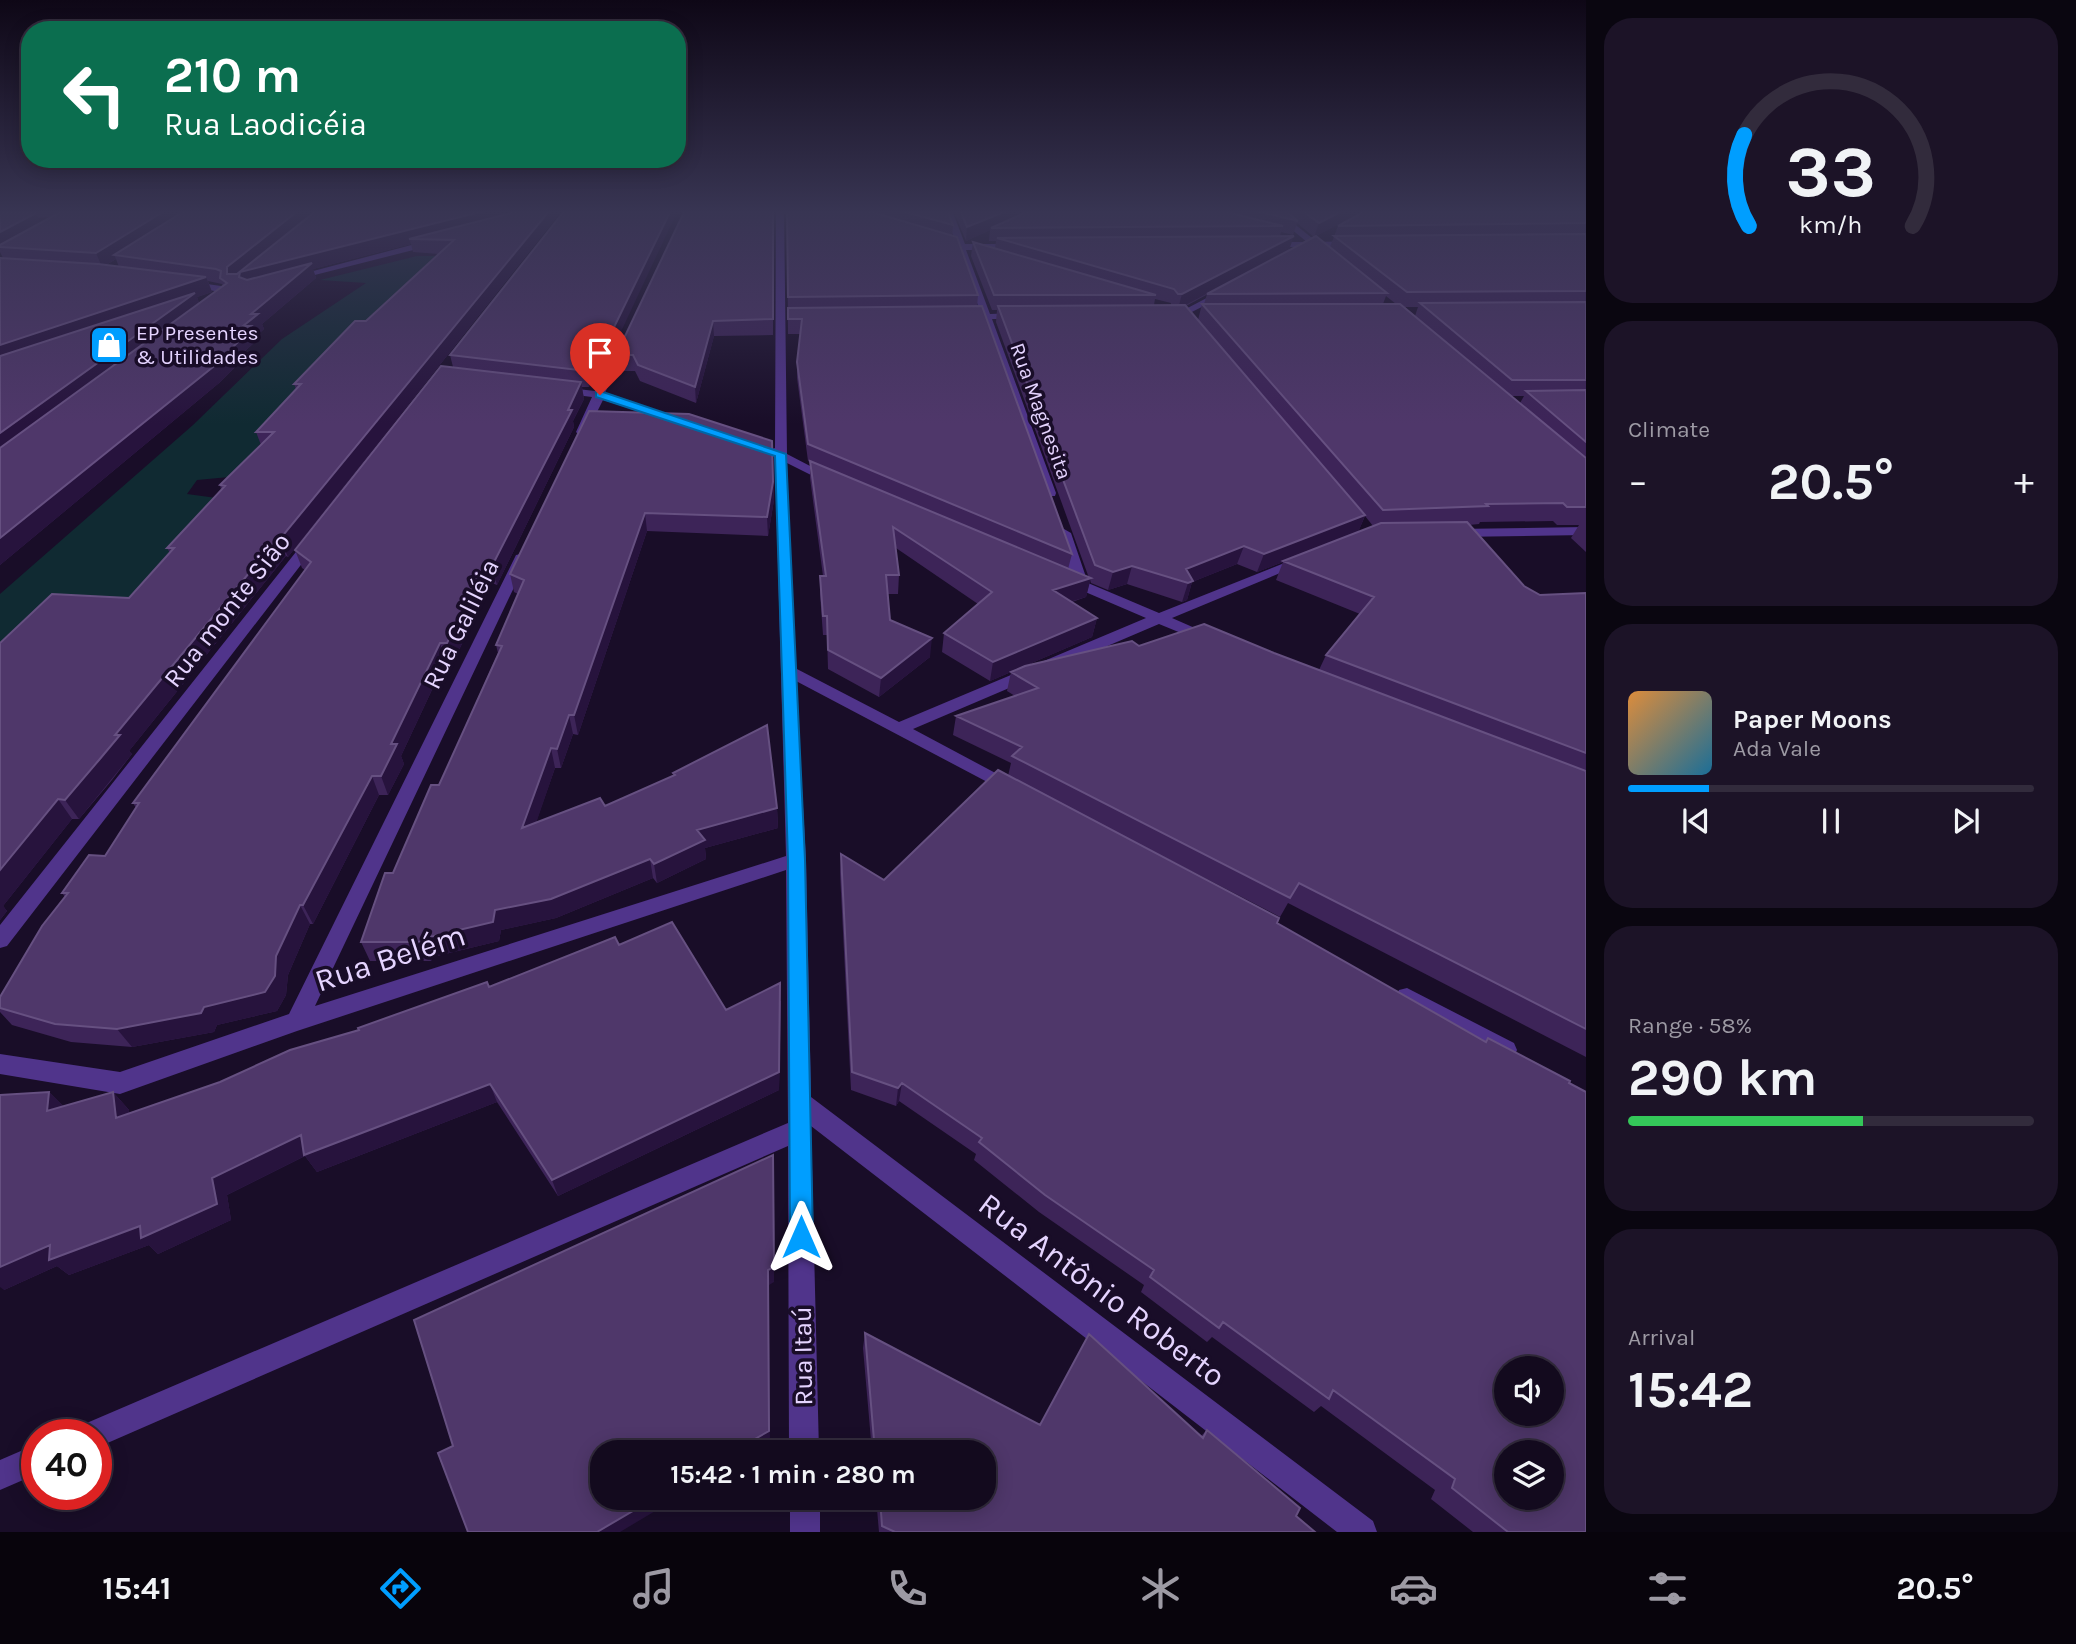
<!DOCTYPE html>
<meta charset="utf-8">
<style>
body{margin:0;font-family:Karla,sans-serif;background:#1c1327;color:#f1f3f6;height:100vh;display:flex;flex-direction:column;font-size:26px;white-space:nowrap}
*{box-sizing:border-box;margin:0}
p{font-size:23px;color:#9d9aa4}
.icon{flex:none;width:38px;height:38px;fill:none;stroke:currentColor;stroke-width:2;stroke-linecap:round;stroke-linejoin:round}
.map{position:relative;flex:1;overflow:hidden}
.panel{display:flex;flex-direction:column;gap:18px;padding:18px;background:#0a0610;width:490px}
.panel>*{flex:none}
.top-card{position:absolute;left:21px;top:21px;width:665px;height:147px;border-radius:28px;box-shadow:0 4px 18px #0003,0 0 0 2px #322b3c;background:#0b6e4f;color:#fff;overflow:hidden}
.tools{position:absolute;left:1494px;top:1356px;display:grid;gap:14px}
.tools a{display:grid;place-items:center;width:70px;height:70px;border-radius:50%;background:#130a1e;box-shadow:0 4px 18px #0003,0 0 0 2px #322b3c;font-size:35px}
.speed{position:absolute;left:21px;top:1419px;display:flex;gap:14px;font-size:35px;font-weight:700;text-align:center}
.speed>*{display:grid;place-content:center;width:91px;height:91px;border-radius:50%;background:#130a1e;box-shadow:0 4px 18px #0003,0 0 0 2px #322b3c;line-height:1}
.speed .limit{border:10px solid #d22;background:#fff;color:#111}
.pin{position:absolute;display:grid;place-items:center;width:60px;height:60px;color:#fff;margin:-72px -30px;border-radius:50% 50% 50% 0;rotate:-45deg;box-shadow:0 0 7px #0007}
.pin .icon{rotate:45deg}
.me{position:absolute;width:77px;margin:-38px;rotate:0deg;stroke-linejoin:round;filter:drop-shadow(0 0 5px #0008)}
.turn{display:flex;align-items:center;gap:24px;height:147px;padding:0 28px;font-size:32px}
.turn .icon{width:91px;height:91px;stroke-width:2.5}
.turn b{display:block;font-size:49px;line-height:60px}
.big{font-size:52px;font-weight:700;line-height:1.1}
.panel .widget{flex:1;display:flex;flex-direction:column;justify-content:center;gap:10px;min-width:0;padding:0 24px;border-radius:28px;background:#1c1327}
.panel .dial{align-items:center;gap:0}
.dial svg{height:182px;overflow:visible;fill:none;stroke:#322b3c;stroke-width:7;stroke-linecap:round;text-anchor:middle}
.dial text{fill:#f1f3f6;stroke:none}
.song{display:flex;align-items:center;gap:21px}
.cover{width:84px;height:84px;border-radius:10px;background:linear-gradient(135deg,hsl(30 70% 55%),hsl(200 70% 35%))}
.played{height:7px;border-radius:4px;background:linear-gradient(90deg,#009eff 20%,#322b3c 20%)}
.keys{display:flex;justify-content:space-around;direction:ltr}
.heat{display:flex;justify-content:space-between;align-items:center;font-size:38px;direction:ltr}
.charge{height:10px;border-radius:5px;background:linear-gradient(90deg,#34c759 58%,#322b3c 0)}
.trip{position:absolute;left:590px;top:1440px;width:406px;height:70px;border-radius:28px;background:#130a1e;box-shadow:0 4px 18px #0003,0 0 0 2px #322b3c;font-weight:700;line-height:70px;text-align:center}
.menu{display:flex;height:112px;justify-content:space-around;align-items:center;background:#08040c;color:#9d9aa4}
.menu .icon{width:49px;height:49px}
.menu .active{color:#009eff}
.menu b{font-size:32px;color:#f1f3f6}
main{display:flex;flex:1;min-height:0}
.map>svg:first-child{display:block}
.green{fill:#102a32}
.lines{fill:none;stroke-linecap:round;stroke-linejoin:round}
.minor{fill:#50348b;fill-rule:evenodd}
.wall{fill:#3d2458;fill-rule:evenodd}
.shaded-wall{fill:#27133d}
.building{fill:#4f376a;stroke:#665081;stroke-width:2;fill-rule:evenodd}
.route{fill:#009eff;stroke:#0067a6;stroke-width:2}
.labels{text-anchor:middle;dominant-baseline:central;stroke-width:7;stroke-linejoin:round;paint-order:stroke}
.far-poi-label{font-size:21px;fill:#e5d4ff;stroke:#190d28;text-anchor:start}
.far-street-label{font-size:21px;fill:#e5d4ff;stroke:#190d28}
.street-label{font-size:26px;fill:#e5d4ff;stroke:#190d28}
.near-street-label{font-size:32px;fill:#e5d4ff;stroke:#190d28}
</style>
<main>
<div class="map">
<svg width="1586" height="1532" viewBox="0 0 1586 1532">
<rect width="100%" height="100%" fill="#190d28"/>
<path class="green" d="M417,256h37l-171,158 -33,43 23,16 -76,7 -10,14 37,5 -92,108 -101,6 -31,31v-50l193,-169 89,-86 84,-56 -46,-3z"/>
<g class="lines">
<path class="minor" d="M776,210h8l3,244 50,26 -2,3h-8l-40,-20 8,205 104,54 247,-104 -84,-36v-6h9l-14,-43 7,-4 7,4 17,50 71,30 138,-55 5,-1 7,4 -137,57 41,18 3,3 -3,3h-10l-44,-18 -246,105 103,55 3,4 -3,4 -6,2 -214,-113 10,179 5,237 562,424 4,11h-40l-526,-406 8,326h-30l-1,-306 -692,302v-13h-19l5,-10 706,-302 -2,-253 -489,161 -177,63 -120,-20v-20l120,18 169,-58 227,-459 5,-1 7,4 -213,448 471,-150 -11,-399 -9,-6 9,-3z
M944,210h8l13,34h54l4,3 -4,3h-53l24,64 29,-1 5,3 -5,3h-27l64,174 -1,3h-10l-1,-3 -61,-173h-20l-5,-3 5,-3h18z
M1268,210h9l40,32 38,-1 4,3 -41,6 -5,-3h-49l3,-5h40z
M434,239l3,5 -146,37 -4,-3z
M186,281l35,5 5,3 -5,3 -38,-6v-4z
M1224,289l3,1v4l-41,21 -8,-2z
M626,334l5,3 -26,56 79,27 -10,2 -71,-22 -17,34h-8l-2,-2 16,-35 -32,-4 -5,-3 5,-3 35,4 26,-54z
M1586,527v8l-131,2 -7,-4 7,-4z
M312,537l5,1v6l-310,402 -7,2v-23l307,-387z
M1407,988l107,55 3,7 -3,7 -8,3 -8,-3 -99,-53 -3,-7 3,-7z
M37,1444v30l-37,16v-30z
M790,1498h30v34h-30z"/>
</g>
<path class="wall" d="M0,210h559v4l-271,343 -2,-1 -157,195 3,3 -20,26 -33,39h-7l-69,87 4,5 -7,9v-277l129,-45 41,-45 -3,-5 54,-58 -1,-5 41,-40 -5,-13 40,-43 -2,-5 72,-63 73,-67 -26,-2 -2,-8 -98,25 3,9 -54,46 2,5 -9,8 1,4 -11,10 1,5 -27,27 -219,182v-307h3l-3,-6zM50,217l-10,6 -2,-5zM116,259l3,8 -13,-2zM208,281l14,3 1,2 -24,17 -2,-6 15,-5z
M773,210v125l-59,1 -18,67 -56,-22 -5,-10h-17l-2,-16z
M787,210h160l6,15 -1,11 26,59 -1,12 95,247 -4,15 21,9 -93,-256 1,-12h-5l-21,-54 2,-14 22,6 1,-7h-7l1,-11 -24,11 -13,-31h412l-51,27 -17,-14 -4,12 -12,-3 -1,4 9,14 -103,56 12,14 4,-16h2l3,-10 123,-47 8,-21 248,-16v342l-15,-14 8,-13h-22l-4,-4 -73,1 -1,2 -10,1 55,61 16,9 46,-2v464l-298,-154 -8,14 -272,-141 3,-13 -58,-28 3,-19 59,-20 -8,-5 4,-19 128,-26 135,7 45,17 7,-15 34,-41 -84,-34 7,-18 -26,10 -20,-8 -45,18 -5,18 -5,2 -55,-18 -19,6 -17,-7 -1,-3 -4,17 -14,5 25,16 -5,19 -102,44 -48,-29 2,-19 34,-29 -82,-56 3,27 -1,19h-10l2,26 40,37 -51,40 -51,-28 -1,-34h-4l-3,-41v-18h3l-13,-98v-16l-2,-1 -11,-83v-16l3,-28h-12zM1386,296l10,8h-13zM1155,299l16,4v2h-17zM1405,307h13l-3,9zM1512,396h12l-4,7zM1365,516l8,10 -15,6z
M450,355l153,15 -8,4 -6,13h-7l2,12 -11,22 1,6 -77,158 -5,-2 -39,79h-8l-44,94 3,8 -16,31h-9l-66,129h-3l-22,51 -2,20 -9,16 -60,14 -3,7 -82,15 -61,-5 -59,-17 -12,-13v-15l65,-100 -3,-4 43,-37 31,-48 -3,-5 172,-233 -3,-2 -7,-18 158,-183z
M772,441l2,59 -6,36 -121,-5 -69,204 -5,-1 -12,34h-6l-19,54 69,-16 69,-31 -1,-2 104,35 1,20 -73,20 1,11 -49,24 -4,-5 -97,40 -55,12 -2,11 -66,16 -2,4h-61l-9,-19 32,-69 46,-88 59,-132 -2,-8 22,-51 -4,-2 -4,-18z
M841,854l43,26 393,43 208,118 3,-3 81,45 17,449h-113l-42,-33 4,-9 -114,-84 -7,6 -102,-75 -5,5 -66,-50 3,-7 -105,-73 -65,-52 2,-6 -77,-53 -3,5 -45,-16 -11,-217z
M619,945l107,65 55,-9 -2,89 -221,106 -61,-94 -180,70 -12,-16 -78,39 4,25 -73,34 -9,-9 -80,30 -12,-9 -53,24 45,-198 14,14 50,-14 16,18v3l91,-31 139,-52z
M865,1333l175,92 49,-91 112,102 6,-6 89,86 19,16h-436l-3,-34h108v-46h-112l-9,-104z"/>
<path class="shaded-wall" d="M166,210h26l-78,45 2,4 -14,8 -6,-14z
M299,210h243l-133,29 2,5 -98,25 3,9 -54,46 2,5 -9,8 1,4 -11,10 1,5 -27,27 -219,182v-27l234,-198 9,-14 2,-40 -18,-12v-7z
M550,210h9v4l-271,343 -8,-18z
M671,210h7l-75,160 -8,4 -6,13 -2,-16z
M1009,210h30l-48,18 -1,2 -24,11 1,-14z
M1344,210h21l-51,27 5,-14z
M36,213l6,14 -42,20v-15z
M1294,236l-5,14 -111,59 4,-15z
M206,277l6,15 -15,5 4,11 -201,149v-112z
M713,321l1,15 -18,67 -1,-16z
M581,382l3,17 -11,22 1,6 -77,158 -5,-19z
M773,482l1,18 -6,36 -1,-19z
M645,513l2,18 -69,204 -4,-20z
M1365,515l-7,18 -101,39 7,-18z
M278,538l8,18 -157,195 3,3 -53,65 -14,-19 50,-65z
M1244,546l-7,18 -45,18 -5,18 -5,2 6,-19 -2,-14z
M487,564l5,19 -39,79 -6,-19z
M1132,566l-5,18 -19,6 5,-18z
M1091,578l-5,19 -36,11 3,-18z
M1097,618l-5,19 -102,44 3,-19z
M932,638l-2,19 -51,40 2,-19z
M440,643l5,19 -44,94 3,8 -16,31 -7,-19 10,-32z
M569,715l4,19 -12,34 -4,-19z
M551,748l4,20 -27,79 -6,-19z
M372,776l7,19 -66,129 -10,-19z
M58,799l14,20 -69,87 4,5 -7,9v-50z
M777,808l1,20 -73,20 1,11 -49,24 -3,-19 43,-34z
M650,859l3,19 -97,40 -55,12 -2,11 -66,16 -2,4 -7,-19 1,-4 70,-28z
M300,905l10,19 -22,51 -2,20 -9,16 -60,14 -3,7 -82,15 -15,-18 87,-22 72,-51z
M780,983l-1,107 -221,106 -6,-16z
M902,1083l-3,18 -3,5 2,-18z
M490,1084l7,18 -180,70 -12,-16 -78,39 4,25 -73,34 -9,-9 -80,30 -12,-9 -53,24 -4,-3v-20l50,-22 162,-67 89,-43z
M49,1092l18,18 -20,1z
M113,1092l16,18 3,26 -16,-18z
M774,1172v110l-5,3 1,158 -16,9h-22l36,-182z
M655,1498h22l-57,34h-23z"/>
<path class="building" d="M64,210h102l-70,43 -96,-6v-2z
M186,210h113l-72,57v7h10l80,-64h171l-248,62 -1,5 8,3 65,-17 -61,51h7l-15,12h8l-17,14h6l-27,27 -213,171v-90l227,-165 -7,-5 1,-7 -5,-2 -102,-14z
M523,210h27l-270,329 -2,-1 -163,197h5l-21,25 -34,40 -7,-1 -58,71v-227l52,-49 77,4 45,-50h-7l58,-62 -5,-1 54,-53h-18l45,-48h-7l61,-63h11l88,-81 -45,-1z
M565,210h106l-70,144 -8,4 -6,13 -137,-16z
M685,210h88v109l-60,2 -18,66 -57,-22 -5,-10h-17z
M787,210h78l92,27 21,58 -190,2z
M898,210h49l6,15z
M960,210h49l-42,17z
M1031,210h187l65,16 -292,2z
M1252,210h32l14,11z
M1301,210h43l-25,13z
M1367,210h219v13l-248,3z
M0,213h36l-36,19z
M1586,234v57l-179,1 -73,-56z
M1294,236l-112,58h-4l-4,-5 -177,-51z
M1316,236l71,57 -180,1z
M973,242l183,53h-162z
M0,258l98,6 108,13 -206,68z
M195,293l-195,140v-77z
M1586,302v78h-74l-92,-77z
M1202,304h198l186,154v49h-19l-4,-4 -77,1 2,2 -105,4z
M1185,305l180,210 -101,39 -20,-8 -58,23 7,12 -5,2 -56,-17 -19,6 -18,-7 -97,-259z
M982,306l90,248 -264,-110 -11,-82 5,-43h-14v-11z
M441,366l140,16 -13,28h4l-80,156 -5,-2 -40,79h-7l-49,101h6l-16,32h-9l-69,129h-3l-24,51 -1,20 -10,16 -61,15 -3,6 -84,16 -62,-5 -55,-16v-11l42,-71 26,-33h-6l27,-38 16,1 34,-53h-6l178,-241 -16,-12z
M1586,390v52l-60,-51z
M589,411l100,3 83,27 1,41 -6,35 -122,-4 -71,202h-5l-12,34 -6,-1 -29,80 78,-30 5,8 70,-31 -2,-2 94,-48 10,83 -80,22 8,10 -51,24 -4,-5 -99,40 -56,11 -2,12 -68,16 -1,4h-63l24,-69h8l38,-88h8l63,-139 -6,-1 28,-65 -14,-6z
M810,461l281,117 -38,12 44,28 -104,44 -49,-29 48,-41 -99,-65 6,48h-13l4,45 42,18 -51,40 -53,-28 -1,-34h-4l-3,-40h6z
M1467,522l57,64 16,9 46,-2v160l-260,-98 48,-58 -91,-36 98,-38z
M1204,624l70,29 312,118v258l-287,-146 -9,15 -278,-142 10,-9 -66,-31 82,-28 -27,-16 14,-6 107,-25 7,5z
M998,770l281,148 -2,5 209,119 2,-4 82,43 -1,2 17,9v440h-78l-56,-44 3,-9 -122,-89 -4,9 -106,-77 -4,6 -69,-51 4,-7 -109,-75 -66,-53 3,-4 -80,-55 -4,5 -46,-16 -11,-218 43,26zM1507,1368h45v46h-45zM1507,1452h45v46h-45z
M672,922l54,88 54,-27 -1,89 -227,108 -62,-96 -186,71 -3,-20 -89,43 5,26 -76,34 -1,-12 -91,34 1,-15 -50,22v-172l49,-3 -2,19 66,-19 3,26 104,-36 70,-32 69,-20 -1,-2 129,-46 2,5 126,-50 4,8z
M773,1155l1,112 -6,3 1,161 -37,21h-130v46h53l-58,34h-129l-30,-79 15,-7 -39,-126z
M865,1333l175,92 49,-91 114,104 4,-8 93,78 -4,8 19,16h-420l-13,-6 -2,-28h104v-46h-109z"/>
<linearGradient id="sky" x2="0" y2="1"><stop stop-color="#0e0716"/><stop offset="0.5" stop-color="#383553"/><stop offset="1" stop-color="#383553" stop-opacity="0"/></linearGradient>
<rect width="1586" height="424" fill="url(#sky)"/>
<path class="route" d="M596,392h7l183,62 19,406 8,377 -3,8 -9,4 -8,-4 -3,-8 -2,-377 -13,-404 -179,-59z"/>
<defs>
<symbol id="shop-square" viewBox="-11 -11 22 22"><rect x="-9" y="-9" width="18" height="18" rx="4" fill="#009eff" stroke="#190d28"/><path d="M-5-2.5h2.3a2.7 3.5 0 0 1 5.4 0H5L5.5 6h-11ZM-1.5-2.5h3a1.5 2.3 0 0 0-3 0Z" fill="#fff"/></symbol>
</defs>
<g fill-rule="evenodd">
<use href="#shop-square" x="87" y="323" width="44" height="44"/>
</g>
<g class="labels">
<g class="far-poi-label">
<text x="136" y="333">EP Presentes<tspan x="136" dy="24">&amp; Utilidades</tspan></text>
</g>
<g class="far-street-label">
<text transform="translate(1041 411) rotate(70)">Rua Magnesita</text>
</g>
<g class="street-label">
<text transform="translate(227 610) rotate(-52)">Rua monte Sião</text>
<text transform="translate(461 624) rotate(-64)">Rua Galiléia</text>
<text transform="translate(803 1356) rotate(-91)">Rua Itaú</text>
</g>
<g class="near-street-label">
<text transform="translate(390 958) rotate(-18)">Rua Belém</text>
<text transform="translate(1102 1290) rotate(37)">Rua Antônio Roberto</text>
</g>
</g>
</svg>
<div class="tools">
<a><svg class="icon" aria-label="sound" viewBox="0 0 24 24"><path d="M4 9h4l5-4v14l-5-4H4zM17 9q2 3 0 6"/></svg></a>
<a><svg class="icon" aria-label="layers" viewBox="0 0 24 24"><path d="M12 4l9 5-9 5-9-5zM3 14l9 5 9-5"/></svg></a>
</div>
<div class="speed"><div class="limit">40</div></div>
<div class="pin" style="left:600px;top:395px;background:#d93025"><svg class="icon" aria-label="arrive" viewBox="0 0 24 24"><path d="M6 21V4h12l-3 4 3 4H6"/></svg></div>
<svg class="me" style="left:801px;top:1237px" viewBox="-20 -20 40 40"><path d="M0-17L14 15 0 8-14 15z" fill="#009eff" stroke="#fff" stroke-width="4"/></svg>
<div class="trip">15:42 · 1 min · 280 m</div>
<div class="top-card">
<div class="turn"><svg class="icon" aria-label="left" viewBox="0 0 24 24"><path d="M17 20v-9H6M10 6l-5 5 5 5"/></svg><div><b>210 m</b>Rua Laodicéia</div></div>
</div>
</div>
<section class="panel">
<div class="widget dial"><svg viewBox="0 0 100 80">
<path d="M14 69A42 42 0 1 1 86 69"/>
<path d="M14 69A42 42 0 0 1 12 29" stroke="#009eff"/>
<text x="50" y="56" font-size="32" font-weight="700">33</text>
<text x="50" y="72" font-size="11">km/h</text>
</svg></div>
<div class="widget"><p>Climate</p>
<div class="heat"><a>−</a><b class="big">20.5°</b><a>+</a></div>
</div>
<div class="widget">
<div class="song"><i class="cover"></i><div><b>Paper Moons</b><p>Ada Vale</p></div></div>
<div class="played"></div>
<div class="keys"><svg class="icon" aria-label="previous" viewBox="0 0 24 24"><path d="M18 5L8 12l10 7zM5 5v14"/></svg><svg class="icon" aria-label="pause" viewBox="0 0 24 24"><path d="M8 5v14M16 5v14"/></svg><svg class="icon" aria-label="next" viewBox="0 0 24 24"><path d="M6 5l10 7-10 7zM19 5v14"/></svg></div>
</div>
<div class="widget"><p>Range · 58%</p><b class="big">290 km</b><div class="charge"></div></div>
<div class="widget"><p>Arrival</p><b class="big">15:42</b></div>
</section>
</main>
<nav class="menu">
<b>15:41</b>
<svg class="icon active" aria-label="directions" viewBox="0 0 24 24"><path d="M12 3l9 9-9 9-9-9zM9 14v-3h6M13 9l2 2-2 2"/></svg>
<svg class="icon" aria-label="music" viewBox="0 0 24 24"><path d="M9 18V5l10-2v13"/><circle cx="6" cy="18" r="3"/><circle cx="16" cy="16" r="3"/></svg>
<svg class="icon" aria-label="phone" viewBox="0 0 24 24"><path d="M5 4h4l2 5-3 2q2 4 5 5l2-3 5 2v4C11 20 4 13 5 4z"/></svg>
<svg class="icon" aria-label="climate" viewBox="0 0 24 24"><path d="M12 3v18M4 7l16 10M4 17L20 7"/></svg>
<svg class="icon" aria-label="car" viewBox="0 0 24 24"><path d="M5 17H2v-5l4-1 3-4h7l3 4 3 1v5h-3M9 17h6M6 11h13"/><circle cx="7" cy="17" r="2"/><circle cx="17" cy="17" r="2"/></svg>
<svg class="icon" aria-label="filters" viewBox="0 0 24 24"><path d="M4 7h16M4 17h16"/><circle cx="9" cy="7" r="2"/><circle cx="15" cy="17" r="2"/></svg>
<b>20.5°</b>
</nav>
